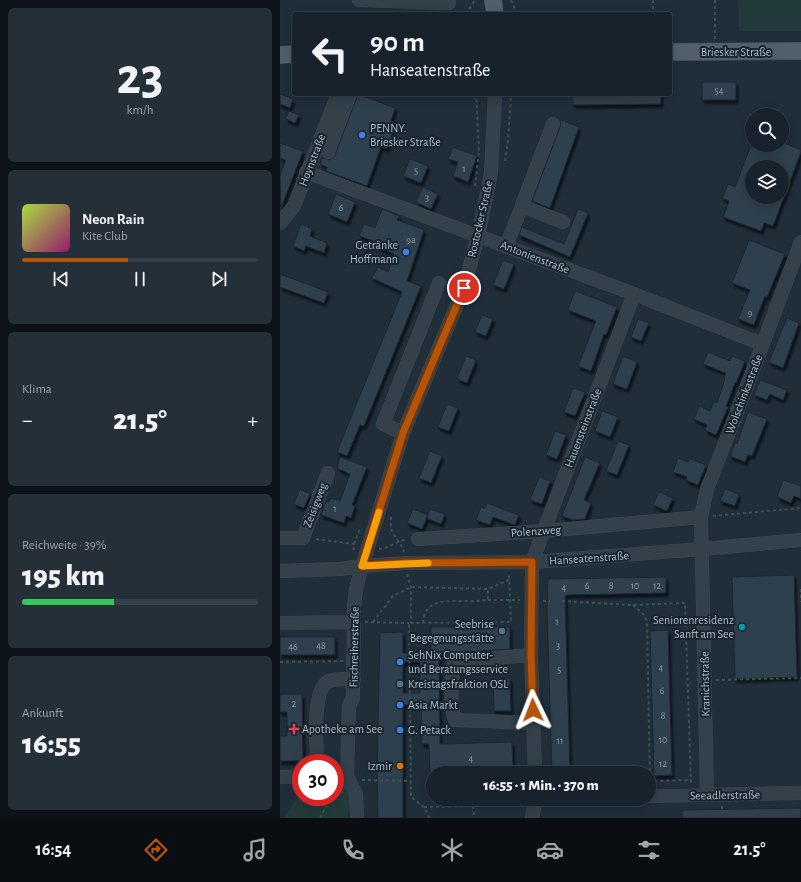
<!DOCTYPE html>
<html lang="de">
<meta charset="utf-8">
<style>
body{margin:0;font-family:"Alegreya Sans",sans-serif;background:#252f38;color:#f1f3f6;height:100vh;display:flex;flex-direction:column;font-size:15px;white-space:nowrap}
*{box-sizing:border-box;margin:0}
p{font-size:13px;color:#9fa4a9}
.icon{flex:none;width:22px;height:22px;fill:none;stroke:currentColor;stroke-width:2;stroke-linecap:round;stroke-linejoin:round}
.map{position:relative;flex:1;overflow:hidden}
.details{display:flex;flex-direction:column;gap:8px;padding:8px;background:#0d1318;width:280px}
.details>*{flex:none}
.top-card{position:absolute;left:12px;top:12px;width:380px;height:84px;border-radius:4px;box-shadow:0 2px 10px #0003,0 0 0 1px #363f48;background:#18222c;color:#f1f3f6;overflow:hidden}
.fabs{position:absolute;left:465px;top:108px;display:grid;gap:8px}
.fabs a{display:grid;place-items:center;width:44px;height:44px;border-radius:50%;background:#18222c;box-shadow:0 2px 10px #0003,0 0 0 1px #363f48;font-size:20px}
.speed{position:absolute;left:12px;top:754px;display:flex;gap:8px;font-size:20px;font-weight:700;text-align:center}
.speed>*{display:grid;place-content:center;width:52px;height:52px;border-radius:50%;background:#18222c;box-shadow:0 2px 10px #0003,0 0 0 1px #363f48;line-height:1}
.speed .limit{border:6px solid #d22;background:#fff;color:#111}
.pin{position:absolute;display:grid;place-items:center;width:34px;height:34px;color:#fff;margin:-17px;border:2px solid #fff;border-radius:50%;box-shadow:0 1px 4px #0007}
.me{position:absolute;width:44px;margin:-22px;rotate:358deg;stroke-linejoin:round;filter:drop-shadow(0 0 3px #0008)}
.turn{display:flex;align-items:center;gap:14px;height:84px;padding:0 12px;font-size:18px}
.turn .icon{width:52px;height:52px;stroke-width:2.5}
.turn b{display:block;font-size:28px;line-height:34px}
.big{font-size:30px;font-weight:800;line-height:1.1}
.details .card{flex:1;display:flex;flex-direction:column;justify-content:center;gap:6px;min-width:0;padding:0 14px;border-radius:6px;background:#252f38}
.details .dial{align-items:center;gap:0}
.dial b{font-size:52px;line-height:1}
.song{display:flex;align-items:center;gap:12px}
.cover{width:48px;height:48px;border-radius:6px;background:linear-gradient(135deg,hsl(80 70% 55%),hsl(320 70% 35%))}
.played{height:4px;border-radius:2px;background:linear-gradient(90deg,#b45309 45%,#363f48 45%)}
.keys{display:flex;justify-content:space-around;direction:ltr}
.heat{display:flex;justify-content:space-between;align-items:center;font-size:22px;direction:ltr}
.charge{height:6px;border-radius:3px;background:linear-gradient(90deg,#34c759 39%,#363f48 0)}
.trip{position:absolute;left:146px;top:766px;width:230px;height:40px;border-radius:20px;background:#18222c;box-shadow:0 2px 10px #0003,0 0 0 1px #363f48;font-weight:800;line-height:40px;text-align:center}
.tabs{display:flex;height:64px;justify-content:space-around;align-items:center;background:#0a0e12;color:#9fa4a9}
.tabs .icon{width:28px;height:28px}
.tabs .selected{color:#b45309}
.tabs b{font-size:18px;color:#f1f3f6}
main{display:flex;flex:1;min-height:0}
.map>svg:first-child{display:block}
.green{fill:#223b3a}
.building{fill:#2f404e;stroke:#1b2730;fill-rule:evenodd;filter:url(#shadow)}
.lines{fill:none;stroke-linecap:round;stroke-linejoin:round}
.minor-casing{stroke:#3d4953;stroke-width:14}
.major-casing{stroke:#3d4953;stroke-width:18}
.path{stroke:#3b5352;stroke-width:2;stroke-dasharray:3 3;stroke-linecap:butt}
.minor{stroke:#34404a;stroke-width:13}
.major{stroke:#515f6a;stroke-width:17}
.route-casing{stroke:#753606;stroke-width:10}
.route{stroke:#b45309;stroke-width:7}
.slow{stroke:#f59e0b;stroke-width:7}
.shop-dot{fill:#3f7fe0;stroke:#19252e;stroke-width:1.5}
.culture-dot{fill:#0f9aa8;stroke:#19252e;stroke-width:1.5}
.service-dot{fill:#5c6f8a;stroke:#19252e;stroke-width:1.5}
.health-dot{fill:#e0444e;stroke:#19252e;stroke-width:1.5}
.food-dot{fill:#e8710a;stroke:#19252e;stroke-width:1.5}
.labels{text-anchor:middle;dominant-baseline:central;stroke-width:4;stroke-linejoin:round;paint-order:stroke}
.number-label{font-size:10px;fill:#8d9ba7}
.street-label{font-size:12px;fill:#aebbc6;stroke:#19252e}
.poi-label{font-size:12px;fill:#aebbc6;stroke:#19252e;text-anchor:start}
</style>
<main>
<section class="details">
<div class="card dial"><b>23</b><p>km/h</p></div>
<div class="card">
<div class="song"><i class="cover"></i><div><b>Neon Rain</b><p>Kite Club</p></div></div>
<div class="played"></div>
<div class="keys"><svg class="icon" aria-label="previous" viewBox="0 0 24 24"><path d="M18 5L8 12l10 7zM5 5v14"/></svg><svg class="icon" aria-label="pause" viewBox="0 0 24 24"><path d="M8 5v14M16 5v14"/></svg><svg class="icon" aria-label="next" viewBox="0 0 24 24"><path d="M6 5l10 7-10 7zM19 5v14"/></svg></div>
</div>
<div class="card"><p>Klima</p>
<div class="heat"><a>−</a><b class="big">21.5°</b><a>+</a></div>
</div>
<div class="card"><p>Reichweite · 39%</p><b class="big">195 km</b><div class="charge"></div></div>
<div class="card"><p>Ankunft</p><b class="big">16:55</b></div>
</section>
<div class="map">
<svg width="521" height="818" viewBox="0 0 521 818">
<defs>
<filter id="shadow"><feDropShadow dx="2" dy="3.5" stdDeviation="1" flood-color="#0009"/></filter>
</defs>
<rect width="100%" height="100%" fill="#202e3a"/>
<path class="green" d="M458,0h63v31h-62z
M55,780h11l6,15 -5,23h-63l17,-28v7h34z"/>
<path class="building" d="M422,82h34v18h-34z
M0,94l13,5 -3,9 -10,-4z
M78,94l37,14 -4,13 5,2 -9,26 -6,-2 -14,39 -41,-15 1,-4 -7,-3 3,-6 7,2 5,-5z
M293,94h88v10l-88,1z
M9,111l10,4 -4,8 -9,-4z
M281,120l18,7 -29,81 -18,-7 28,-74z
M502,142l19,8v2l-28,74 -9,-3 -3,8 -38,-14 6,-16 -7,-3 6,-14 7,3 16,-42h31zM472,167h30v30h-30z
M0,143l23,8 -22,57 -1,-33 6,-15 -6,-2z
M173,147l24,9 -9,26 -15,-6 5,-14 -10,-3z
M130,159l18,7 -7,17 -18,-7z
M143,187l15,7 -7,15 -15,-7z
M56,194l19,8 -8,20 -19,-8z
M102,209l17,7 -2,4 27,10 -17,51 14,5 -57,140 -4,-1 -13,31 -10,-4 65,-160 -30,-14 6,-11 10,5 6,-18 -17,-7 2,-4 -20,-7 5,-12 11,4z
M298,209l10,4 -18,44 -51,-22 3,-8 42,17z
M21,224l11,5 -2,7 17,7 -3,10 -18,-7 -2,5 -11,-5z
M469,240l36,14 -18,43 -2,-1 -11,29 -16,-6 12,-29 -18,-7z
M223,260l11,4 -10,25 -11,-4z
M0,274l48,18 -4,11 -44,-16z
M295,291l42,16 -11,28 -2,-1 -13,37 -13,-5 18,-45 -28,-11z
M202,315l11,4 -7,17 -11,-4z
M507,318l12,5 -16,45 -14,-6z
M358,319l11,4 -8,18 -10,-4z
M428,352l22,9 2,-5 13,5 -9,22h-1l-9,23 2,1 -12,28 -11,-5 2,-5 -13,-6 5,-13 11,5 4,-10 3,2 8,-24 -1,-1 2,-5 -23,-9z
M186,356l10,4 -9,23 -10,-4z
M343,356l14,6 -10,27 -14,-5z
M480,380l27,10 -4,10 -13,-6 -3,6 -13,-5z
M293,388l12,4 -10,24 -11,-4z
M167,404l11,4 -9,23 -11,-4z
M322,411l16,6 -8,20 -15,-6z
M468,412l19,7 -15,37 -4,-1 -3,7 -15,-6 5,-13 2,1z
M275,431l11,4 -9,24 -11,-4z
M338,441l11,4 -12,30 -11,-4z
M150,451l12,5 -11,27 -12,-5z
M60,457l27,10 -15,38 3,1 -4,12 -5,-2 -2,7 -23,-8 5,-14 3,1 2,-4 9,3 10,-27 -13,-6z
M305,457l15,6 -16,37 7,3 -6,16 -12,1 -11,-4z
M398,458l10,4 2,-3 16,6 -8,20 -12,-5 1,-3 -14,-5z
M259,477l11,4 -8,23 -12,-4z
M503,480l18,6v13l-7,-3 -3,7 -14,-6z
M20,489l10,5 -6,14 -10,-4z
M445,489l14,5 -4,12 -15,-5z
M379,492l14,6 -6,13 -14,-6z
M207,503l32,12 -4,10 -22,-8 -3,8 -14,-5 5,-13 4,2z
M133,509l15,6 -6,14 -15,-6z
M150,509l15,5 -4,10 -15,-6z
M514,575l3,102 -62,2 -3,-102z
M386,577v16l-101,2 5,178h-18l-5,-164 1,-30z
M151,627h79v22l-57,4 -5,3h-17z
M388,630l4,145 -18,1 -4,-145z
M123,632v21l36,3 1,88 72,-2 1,31h-83l-1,-29h-7l-1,-40 -18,1v113h-25l-1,-45 3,-140zM123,662h17v31h-17z
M0,637h55v18h-55z
M213,678h17l1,33h-17z
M0,694h22l1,67h-23v-25h7v-24h-7z
M521,808v10h-119v-8z"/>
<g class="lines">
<defs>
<path id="minor" d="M79,0l90,3
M48,152l22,-58
M26,172l328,122 128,50
M242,206l41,16
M0,223l14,-17 44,-112
M226,247l47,-123
M123,433l-20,-9 56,-141
M0,538h23l25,-65
M138,539l126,-8 157,-14
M0,571l60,-2 22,-3 45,-3 125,-1 170,-13 99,-9
M0,623l74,-1
M251,655l-77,6c-2,20 -5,39 1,59l79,3
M37,763c0,-18 -6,-74 12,-82 7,-3 17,-2 25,-2
M255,773l-4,-118 1,-93 102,-268
M55,776h12l2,-70 4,-8 1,-91 2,-18 6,-23 41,-133 61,-145 14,-52 13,-63 4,-79
M67,776l9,18 1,24
M0,777l21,-1
M427,795l-6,-278 6,-28 40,-103 54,-144
M369,796l152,-3
M252,818l4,-19"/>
<path id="major" d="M213,0l2,14
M390,52l131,-1
M0,55l14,-1"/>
</defs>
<use href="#minor" class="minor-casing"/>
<use href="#major" class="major-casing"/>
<path class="path" d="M231,0l6,14
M373,0v14
M435,0v39
M186,14l9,-14
M225,161l3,-20 3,-47
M195,186l4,-35 -3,-57
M433,516l88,-8
M111,517c-2,20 8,20 13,35
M36,539l38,5 -1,5h2
M74,544l6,-16
M99,549c11,-1 18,-8 28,-10
M127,574l4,13v35
M521,589v13
M208,600h32
M263,601h7
M282,601l70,4 53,-2 6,181
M353,605l11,10 3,6 3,160 41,-1
M85,622l44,1
M93,622l20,-26 18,-9 77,2 21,-9
M143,623c1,-22 19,-22 36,-22 10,0 19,0 29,-1v-11
M0,662l63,-1
M436,680l85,-2
M82,780l49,1
M18,793h3
M55,793l8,-1
M193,806l1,12
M442,806v7
M144,807l99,-2
M40,818l11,-21
M149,818l-5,-11 -13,-10 -2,-174 102,-1 -2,-48"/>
<use href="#minor" class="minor"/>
<use href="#major" class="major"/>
</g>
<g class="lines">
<defs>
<path id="route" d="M184,288l-61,145 -41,133 45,-3 125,-1 -1,94 2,54"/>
</defs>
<use href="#route" class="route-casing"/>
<use href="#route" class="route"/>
<path class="slow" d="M99,512l-17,54 66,-3"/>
</g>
<g class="shop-dot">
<circle cx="82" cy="135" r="4"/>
<circle cx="126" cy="252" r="4"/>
<circle cx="120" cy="662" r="4"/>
<circle cx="120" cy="705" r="4"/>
<circle cx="120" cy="730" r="4"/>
</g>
<circle class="culture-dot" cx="462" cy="627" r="4"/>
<g class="service-dot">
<circle cx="222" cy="631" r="4"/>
<circle cx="120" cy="684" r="4"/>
</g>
<path class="health-dot" d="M12 723h4v4h4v4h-4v4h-4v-4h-4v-4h4z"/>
<circle class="food-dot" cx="120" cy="766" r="4"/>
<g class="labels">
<g class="number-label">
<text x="439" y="91">54</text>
<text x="184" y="169">1</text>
<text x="136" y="171">5</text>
<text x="147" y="198">3</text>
<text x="61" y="208">6</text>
<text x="131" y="240">9a</text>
<text x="470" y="313">9</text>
<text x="55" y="509">1</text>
<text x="307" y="586">6</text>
<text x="331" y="586">8</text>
<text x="355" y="586">10</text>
<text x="377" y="586">12</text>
<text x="284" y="588">4</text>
<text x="277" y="622">1</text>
<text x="41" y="646">48</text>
<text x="278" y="646">3</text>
<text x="13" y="647">46</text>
<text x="381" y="668">4</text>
<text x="279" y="670">5</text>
<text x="382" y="691">6</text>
<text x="14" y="704">2</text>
<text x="383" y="716">8</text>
<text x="383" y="740">10</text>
<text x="280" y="741">11</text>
<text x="191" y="759">4</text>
<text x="383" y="764">12</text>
</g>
<g class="street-label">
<text x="456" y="52">Briesker Straße</text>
<text transform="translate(32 160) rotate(-69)">Hoynstraße</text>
<text transform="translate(200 219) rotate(-77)">Rostocker Straße</text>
<text transform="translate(255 257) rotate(21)">Antonienstraße</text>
<text transform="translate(464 394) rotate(-69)">Wolschinkastraße</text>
<text transform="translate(303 428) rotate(-69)">Hauensteinstraße</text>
<text transform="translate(35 505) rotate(-69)">Zeisigweg</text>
<text transform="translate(256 531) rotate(-4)">Polenzweg</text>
<text transform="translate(309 558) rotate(-4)">Hanseatenstraße</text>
<text transform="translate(74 647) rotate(-89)">Fischreiherstraße</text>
<text transform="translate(425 684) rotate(-91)">Kranichstraße</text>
<text transform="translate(445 795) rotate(-1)">Seeadlerstraße</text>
</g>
<g class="poi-label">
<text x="90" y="128">PENNY.<tspan x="90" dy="14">Briesker Straße</tspan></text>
<text x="118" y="245" text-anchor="end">Getränke<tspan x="118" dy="14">Hoffmann</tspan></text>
<text x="454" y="620" text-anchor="end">Seniorenresidenz<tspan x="454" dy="14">Sanft am See</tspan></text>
<text x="214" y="624" text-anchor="end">Seebrise<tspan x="214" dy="14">Begegnungsstätte</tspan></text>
<text x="128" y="655">SehNix Computer-<tspan x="128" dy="14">und Beratungsservice</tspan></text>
<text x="128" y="684">Kreistagsfraktion OSL</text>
<text x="128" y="705">Asia Markt</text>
<text x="22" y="729">Apotheke am See</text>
<text x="128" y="730">G. Petack</text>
<text x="112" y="766" text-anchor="end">Izmir</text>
</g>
</g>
</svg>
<div class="fabs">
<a><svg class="icon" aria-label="search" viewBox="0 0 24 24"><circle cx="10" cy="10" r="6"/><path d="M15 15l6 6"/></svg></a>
<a><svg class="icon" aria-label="layers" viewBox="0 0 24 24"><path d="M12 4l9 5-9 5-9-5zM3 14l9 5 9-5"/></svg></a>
</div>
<div class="speed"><div class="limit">30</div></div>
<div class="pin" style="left:184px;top:288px;background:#d93025"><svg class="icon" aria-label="arrive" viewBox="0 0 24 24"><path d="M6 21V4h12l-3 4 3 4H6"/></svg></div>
<svg class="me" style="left:253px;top:710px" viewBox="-20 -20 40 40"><path d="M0-17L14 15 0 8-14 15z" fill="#b45309" stroke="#fff" stroke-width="4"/></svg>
<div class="trip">16:55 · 1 Min. · 370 m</div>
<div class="top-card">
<div class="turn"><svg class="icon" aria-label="left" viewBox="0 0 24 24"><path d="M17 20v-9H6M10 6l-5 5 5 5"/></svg><div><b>90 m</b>Hanseatenstraße</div></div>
</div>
</div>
</main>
<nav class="tabs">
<b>16:54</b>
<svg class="icon selected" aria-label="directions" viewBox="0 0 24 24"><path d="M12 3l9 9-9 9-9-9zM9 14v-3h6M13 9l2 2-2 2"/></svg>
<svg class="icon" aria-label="music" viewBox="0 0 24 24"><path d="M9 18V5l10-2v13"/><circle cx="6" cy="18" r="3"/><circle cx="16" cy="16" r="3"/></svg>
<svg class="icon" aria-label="phone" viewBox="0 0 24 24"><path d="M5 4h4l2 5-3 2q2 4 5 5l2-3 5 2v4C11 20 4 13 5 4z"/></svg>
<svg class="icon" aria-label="climate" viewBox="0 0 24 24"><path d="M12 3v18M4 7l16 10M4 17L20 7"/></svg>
<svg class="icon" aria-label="car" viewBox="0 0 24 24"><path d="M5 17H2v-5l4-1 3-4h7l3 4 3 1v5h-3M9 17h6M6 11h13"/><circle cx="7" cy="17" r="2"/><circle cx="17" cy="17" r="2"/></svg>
<svg class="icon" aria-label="filters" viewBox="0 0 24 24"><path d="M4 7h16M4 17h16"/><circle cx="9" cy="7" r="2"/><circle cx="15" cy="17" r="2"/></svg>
<b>21.5°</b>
</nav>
